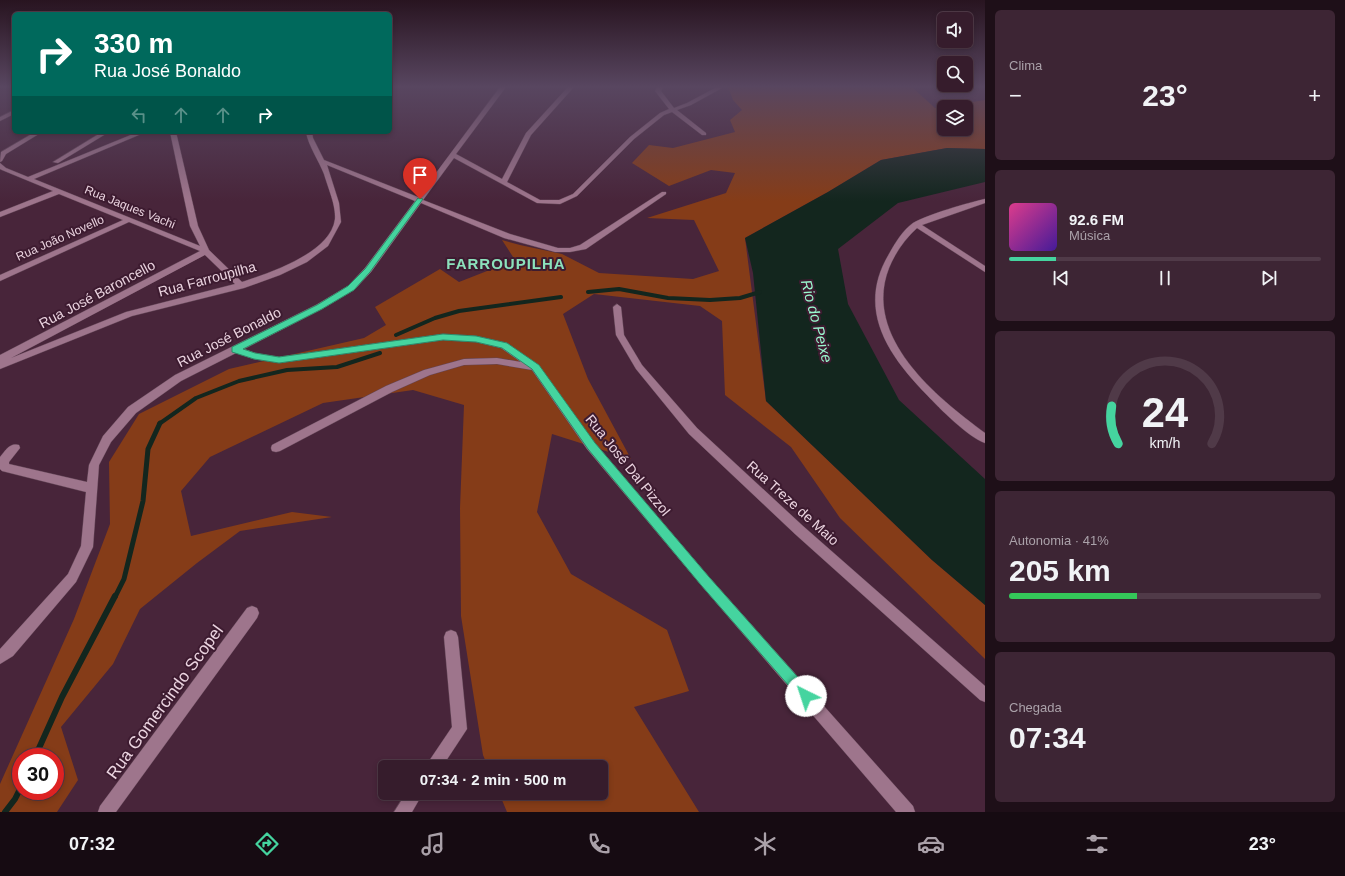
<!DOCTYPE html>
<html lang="pt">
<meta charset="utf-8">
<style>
body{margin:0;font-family:Arial,sans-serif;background:#3d2534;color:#f1f3f6;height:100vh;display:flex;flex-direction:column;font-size:15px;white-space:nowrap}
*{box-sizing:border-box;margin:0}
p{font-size:13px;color:#aaa1a9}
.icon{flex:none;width:22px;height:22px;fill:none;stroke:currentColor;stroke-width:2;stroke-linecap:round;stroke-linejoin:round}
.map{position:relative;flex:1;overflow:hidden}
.panel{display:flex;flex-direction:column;gap:10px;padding:10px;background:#1e0f18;width:360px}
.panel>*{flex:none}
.banner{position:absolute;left:12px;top:12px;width:380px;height:122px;border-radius:6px;box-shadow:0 2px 6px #0003,0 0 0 1px #503a48;background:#00695c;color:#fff;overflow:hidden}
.controls{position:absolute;left:937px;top:12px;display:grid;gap:8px}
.controls a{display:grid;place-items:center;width:36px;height:36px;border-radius:6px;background:#361c2c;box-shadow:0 2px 6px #0003,0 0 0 1px #503a48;font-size:20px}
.speed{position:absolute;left:12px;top:748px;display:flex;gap:8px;font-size:20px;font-weight:700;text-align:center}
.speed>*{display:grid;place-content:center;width:52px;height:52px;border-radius:50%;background:#361c2c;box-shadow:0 2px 6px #0003,0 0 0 1px #503a48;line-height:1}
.speed .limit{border:6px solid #d22;background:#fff;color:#111}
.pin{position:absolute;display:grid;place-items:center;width:34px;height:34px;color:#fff;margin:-41px -17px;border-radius:50% 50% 50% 0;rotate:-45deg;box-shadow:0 0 4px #0007}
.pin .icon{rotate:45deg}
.me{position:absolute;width:44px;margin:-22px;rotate:319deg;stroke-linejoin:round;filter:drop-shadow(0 0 3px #0008)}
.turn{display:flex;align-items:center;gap:14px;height:84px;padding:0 16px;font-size:18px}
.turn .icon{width:52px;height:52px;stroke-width:2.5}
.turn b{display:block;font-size:28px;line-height:34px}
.lanes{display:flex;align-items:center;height:38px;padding:0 16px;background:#0003;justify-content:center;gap:20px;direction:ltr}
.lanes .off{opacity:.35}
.big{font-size:30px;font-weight:700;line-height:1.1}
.panel .widget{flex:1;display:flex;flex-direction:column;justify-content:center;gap:6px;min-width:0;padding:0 14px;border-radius:6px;background:#3d2534}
.panel .dial{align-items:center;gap:0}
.dial svg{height:104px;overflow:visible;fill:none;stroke:#503a48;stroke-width:7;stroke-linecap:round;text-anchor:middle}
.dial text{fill:#f1f3f6;stroke:none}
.song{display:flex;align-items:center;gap:12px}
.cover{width:48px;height:48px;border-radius:6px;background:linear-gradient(135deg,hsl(330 70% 55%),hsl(260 70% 35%))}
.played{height:4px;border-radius:2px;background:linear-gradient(90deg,#45d49f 15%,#503a48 15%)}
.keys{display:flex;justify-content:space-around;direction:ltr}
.heat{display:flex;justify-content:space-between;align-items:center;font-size:22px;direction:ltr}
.charge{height:6px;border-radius:3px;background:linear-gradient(90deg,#34c759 41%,#503a48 0)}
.trip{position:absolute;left:378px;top:760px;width:230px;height:40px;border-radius:6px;background:#361c2c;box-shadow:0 2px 6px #0003,0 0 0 1px #503a48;font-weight:700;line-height:40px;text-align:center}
.tabs{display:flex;height:64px;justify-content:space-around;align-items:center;background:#160b12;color:#aaa1a9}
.tabs .icon{width:28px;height:28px}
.tabs .active{color:#45d49f}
.tabs b{font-size:18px;color:#f1f3f6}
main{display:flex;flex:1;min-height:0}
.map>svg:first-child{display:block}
.green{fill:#853c18;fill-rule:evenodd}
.water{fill:#13261e}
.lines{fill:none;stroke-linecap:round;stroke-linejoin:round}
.stream-far2{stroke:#13261e;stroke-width:4}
.stream-far1{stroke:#13261e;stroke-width:5}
.stream{stroke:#13261e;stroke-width:6}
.minor-casing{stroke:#624556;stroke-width:1}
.minor{fill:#9e758c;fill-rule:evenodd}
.route{fill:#45d49f;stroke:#2d8a67}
.labels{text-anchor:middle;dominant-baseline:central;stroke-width:4;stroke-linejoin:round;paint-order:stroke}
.far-street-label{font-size:12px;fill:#ebd4e0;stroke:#3d1b30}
.street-label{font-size:14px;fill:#ebd4e0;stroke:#3d1b30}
.far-district-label{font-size:15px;font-weight:bold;letter-spacing:1px;fill:#8ce2bc;stroke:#3d1b30}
.water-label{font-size:15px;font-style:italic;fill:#9af9cf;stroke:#3d1b30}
.near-street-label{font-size:17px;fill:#ebd4e0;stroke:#3d1b30}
</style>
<main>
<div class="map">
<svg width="985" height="812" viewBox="0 0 985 812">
<rect width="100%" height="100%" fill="#48253a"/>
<path class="green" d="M726,87h186l23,21 50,-8v49l-38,-1 -66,12 -53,32 -83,46 21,163 166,159 53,45v54l-145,-141 -49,-71 -66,-52 -3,-74 -22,-15 -106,-12 -31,20 25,65 43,80 -79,-25 -15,78 34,62 96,56 22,61 -55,16 65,105h-192l-8,-19h102v-26h-113l-5,-12 -22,-139 -1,-108 4,-103 -51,-15 -90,13 -113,54 -29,34 10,45 101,-24 40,5 -92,14 -43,32 -57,46 -27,55 -52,63 17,53 -21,32h-57v-28l74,-165 36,-95 -1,-62 30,-48 90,-45 135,-31 22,-13 -11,-18 65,-38 19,13 56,-22 -13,-20 18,5 42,9 37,19 94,6 26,-8 -25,-51 -47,-2 79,-25 9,-20 -24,-3 -42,16 -37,-23 17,-18 24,3 62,-16 -5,-12 12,-10 -9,-10 -4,-11zM944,107h22v22h-22zM21,757h34v34h-34z"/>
<path class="water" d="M947,148l38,1v33l-87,21 -60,46 10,55 51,96 86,79v126l-53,-45 -166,-159 -13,-128 -8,-35 83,-46 53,-32z"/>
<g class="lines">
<path class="stream-far2" d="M588,292l31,-3 49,9 42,2 30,-2 20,-6
M396,335l39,-17 24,-7 102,-14
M159,424l37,-26 43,-17 48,-11 50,-3 43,-14"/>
<path class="stream-far1" d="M115,597l9,-18 19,-78 5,-52 12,-26"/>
<path class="stream" d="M35,757l27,-60 53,-101
M5,812l10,-13 6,-12"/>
<defs>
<path id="minor" d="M390,87h5l-5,3z
M500,87h6l-50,67 46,25 24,-46 42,-46h6l-43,48 -24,47 33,18h19l14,-6 57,-57 30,-24 9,-4 -14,-18 2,-4h6l-2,4 13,17 13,-5 30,-16 5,1 -31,17 -14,5 29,23v2h-4l-30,-23 -8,3 -30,24 -57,57 -17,8 -23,-1 -83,-45 -31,42 87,34 48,14h12l10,-3 82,-53h4v2l-80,55 -16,3h-15l-51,-14 -83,-35 -50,69 -17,18 -32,19 -78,40 11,4 24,4 164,-23 33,2 31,7 31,22 57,78 114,134 204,229 2,6h-19l-195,-227 -114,-136 -55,-79 -35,-6 -33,1 -34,10 -38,17 -112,59 -4,1 -4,-1 -1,-3 1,-3 114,-59 38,-16 40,-11 33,-1 24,4 -20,-14 -25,-6 -33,-2 -164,23 -25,-4 -18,-6 -55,28 -45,32 -25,29 -12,23 -6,82 -2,4 -15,31 -63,74 -13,8v-15l68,-75 13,-28 5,-54 -84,-21 -2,-2v-12c5,-6 10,-15 19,-12l1,3 -11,14v2l78,18 2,-17 14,-29 25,-29 47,-32 141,-70 32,-19 17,-18 50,-67 -88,-36 12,38 2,19 -13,24 -21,16 -27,13 -36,13 -112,28 -132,53v-14l200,-104 -71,-29 -129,59v-6l123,-55 -64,-26 -59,23v-5l53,-21 -51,-21 -2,-1v-6l6,5 22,9 110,-45h8l-112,47 166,67 -10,-20 -20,-94h6l22,94 11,24 33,32c27,-9 89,-29 93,-63 1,-14 -7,-31 -11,-45 -5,-13 -16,-29 -18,-42h6l1,6 11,22 94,37zM205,255l30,29 -109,28 -115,46z
M14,110v4l-14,7v-4z
M35,132h7l-36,22 -4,7 -2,1 1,-10z
M102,132h7l-51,31 -5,-1z
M985,199v4l-63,22 63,41v6l-68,-44c-12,11 -22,25 -28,40 -27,69 47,129 96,165v10c-16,-5 -46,-35 -58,-48 -39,-40 -71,-86 -38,-141 6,-11 14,-24 24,-31 16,-9 54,-20 72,-24z
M617,304l4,3 3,28 18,30 55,63 106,98 182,160v16l-5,-2 -185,-166 -106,-100 -53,-65 -20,-34 -3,-28z
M252,606l5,2 2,5 -2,5 -141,194h-18l2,-6 147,-198z
M451,630l5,2 2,5 9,92 -25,38h-17l27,-40 -8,-90 2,-5z
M406,793h17l-11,19h-18z"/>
</defs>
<use href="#minor" class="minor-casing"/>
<use href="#minor" class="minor"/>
</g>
<linearGradient id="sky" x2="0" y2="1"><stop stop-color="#281420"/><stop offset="0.43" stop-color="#584660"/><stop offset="1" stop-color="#584660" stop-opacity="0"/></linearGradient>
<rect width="985" height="201" fill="url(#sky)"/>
<path class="route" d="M418,198l5,1 -53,73 -16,18 -32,19 -79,40 12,4 24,4 164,-23 33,2 31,7 32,22 56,78 114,134 102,115 2,4 -2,5 -5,2 -4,-2 -101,-116 -113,-136 -56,-80 -30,-21 -26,-6 -33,-2 -164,23 -25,-4 -22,-7v-5l85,-42 31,-19 17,-17z"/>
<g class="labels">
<g class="far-street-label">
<text transform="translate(130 207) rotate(22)">Rua Jaques Vachi</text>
<text transform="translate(60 238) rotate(-24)">Rua João Novello</text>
</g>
<g class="street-label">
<text transform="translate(207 279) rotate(-15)">Rua Farroupilha</text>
<text transform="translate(97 294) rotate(-28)">Rua José Baroncello</text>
<text transform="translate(229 337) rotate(-27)">Rua José Bonaldo</text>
<text transform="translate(628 465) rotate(51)">Rua José Dal Pizzol</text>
<text transform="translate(793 503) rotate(42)">Rua Treze de Maio</text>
</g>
<g class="far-district-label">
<text x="506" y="263">FARROUPILHA</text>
</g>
<g class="water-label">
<text transform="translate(817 321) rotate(75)">Rio do Peixe</text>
</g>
<g class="near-street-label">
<text transform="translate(165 702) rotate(-54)">Rua Gomercindo Scopel</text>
</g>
</g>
</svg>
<div class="controls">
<a><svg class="icon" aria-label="sound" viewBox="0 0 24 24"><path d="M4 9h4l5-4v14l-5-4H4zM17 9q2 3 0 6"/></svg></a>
<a><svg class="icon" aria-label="search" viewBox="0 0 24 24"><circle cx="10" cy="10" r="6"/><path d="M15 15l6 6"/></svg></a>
<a><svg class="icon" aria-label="layers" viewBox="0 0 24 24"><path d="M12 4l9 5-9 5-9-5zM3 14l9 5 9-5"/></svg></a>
</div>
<div class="speed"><div class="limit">30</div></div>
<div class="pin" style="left:420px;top:199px;background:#d93025"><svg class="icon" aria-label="arrive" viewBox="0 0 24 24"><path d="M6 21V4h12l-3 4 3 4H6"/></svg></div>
<svg class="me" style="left:806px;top:696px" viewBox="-20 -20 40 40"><circle r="19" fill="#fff"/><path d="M0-13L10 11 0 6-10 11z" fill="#45d49f"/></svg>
<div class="trip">07:34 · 2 min · 500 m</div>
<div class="banner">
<div class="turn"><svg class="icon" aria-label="right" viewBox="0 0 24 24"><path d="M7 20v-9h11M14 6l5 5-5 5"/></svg><div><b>330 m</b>Rua José Bonaldo</div></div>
<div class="lanes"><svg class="icon off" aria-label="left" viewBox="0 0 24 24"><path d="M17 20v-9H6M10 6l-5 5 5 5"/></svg><svg class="icon off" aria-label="ahead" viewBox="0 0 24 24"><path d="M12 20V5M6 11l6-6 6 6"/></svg><svg class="icon off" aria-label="ahead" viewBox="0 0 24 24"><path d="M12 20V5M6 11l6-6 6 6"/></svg><svg class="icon" aria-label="right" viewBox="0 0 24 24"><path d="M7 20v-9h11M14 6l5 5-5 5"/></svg></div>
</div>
</div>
<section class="panel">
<div class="widget"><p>Clima</p>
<div class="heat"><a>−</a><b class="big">23°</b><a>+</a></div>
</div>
<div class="widget">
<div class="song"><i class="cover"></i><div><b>92.6 FM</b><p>Música</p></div></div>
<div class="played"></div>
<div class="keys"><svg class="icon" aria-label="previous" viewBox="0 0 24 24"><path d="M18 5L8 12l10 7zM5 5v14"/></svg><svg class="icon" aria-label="pause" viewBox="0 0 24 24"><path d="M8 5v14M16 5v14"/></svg><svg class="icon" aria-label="next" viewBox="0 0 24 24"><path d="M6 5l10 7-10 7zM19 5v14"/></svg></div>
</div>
<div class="widget dial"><svg viewBox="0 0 100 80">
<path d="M14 69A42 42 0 1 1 86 69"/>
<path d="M14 69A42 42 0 0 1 9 40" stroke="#45d49f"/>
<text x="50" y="56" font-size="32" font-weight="700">24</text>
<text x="50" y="72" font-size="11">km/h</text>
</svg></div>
<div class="widget"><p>Autonomia · 41%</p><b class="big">205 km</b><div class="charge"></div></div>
<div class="widget"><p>Chegada</p><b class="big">07:34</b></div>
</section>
</main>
<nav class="tabs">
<b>07:32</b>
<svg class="icon active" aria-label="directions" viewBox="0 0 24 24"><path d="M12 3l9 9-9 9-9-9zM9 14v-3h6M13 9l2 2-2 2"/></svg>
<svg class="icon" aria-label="music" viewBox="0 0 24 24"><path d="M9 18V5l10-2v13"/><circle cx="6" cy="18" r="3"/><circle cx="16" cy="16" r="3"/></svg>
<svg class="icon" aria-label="phone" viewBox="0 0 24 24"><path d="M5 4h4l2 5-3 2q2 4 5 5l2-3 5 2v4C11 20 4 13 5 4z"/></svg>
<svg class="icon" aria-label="climate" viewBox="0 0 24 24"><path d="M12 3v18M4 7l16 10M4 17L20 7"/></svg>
<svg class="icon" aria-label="car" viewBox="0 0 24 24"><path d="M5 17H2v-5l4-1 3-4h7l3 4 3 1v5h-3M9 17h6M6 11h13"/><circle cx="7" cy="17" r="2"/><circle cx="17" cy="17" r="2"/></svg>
<svg class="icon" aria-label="filters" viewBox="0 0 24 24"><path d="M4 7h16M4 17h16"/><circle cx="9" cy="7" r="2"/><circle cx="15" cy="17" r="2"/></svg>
<b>23°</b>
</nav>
